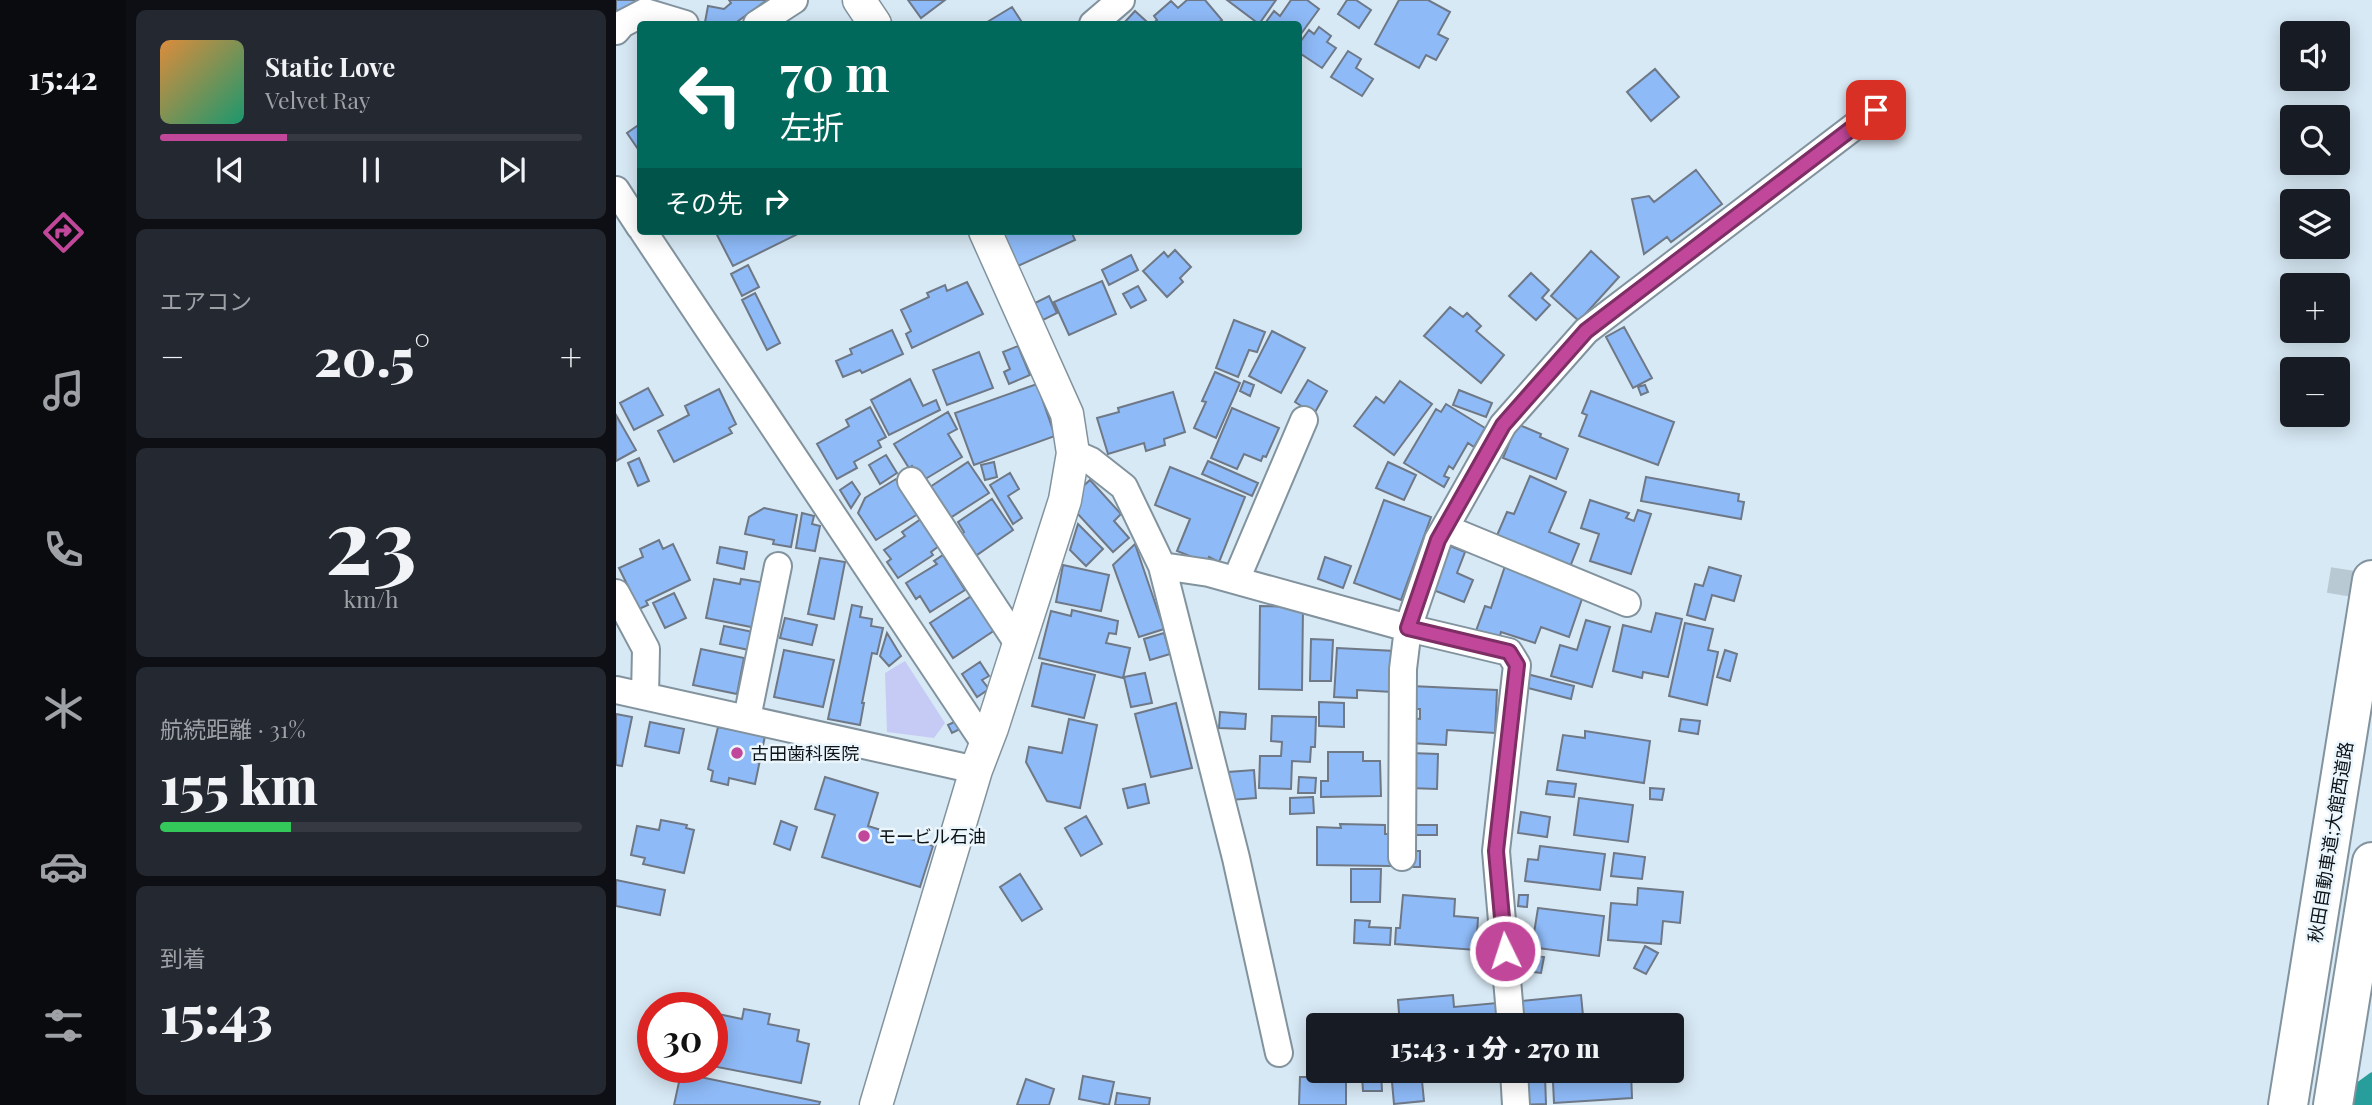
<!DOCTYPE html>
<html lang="ja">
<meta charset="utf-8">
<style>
body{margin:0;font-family:"Playfair Display","Noto Sans JP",serif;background:#242831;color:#f1f3f6;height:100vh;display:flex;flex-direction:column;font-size:26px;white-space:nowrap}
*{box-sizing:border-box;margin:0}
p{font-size:23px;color:#9ea1a6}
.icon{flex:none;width:38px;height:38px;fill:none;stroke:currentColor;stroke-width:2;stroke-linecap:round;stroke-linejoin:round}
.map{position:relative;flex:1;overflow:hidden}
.sheet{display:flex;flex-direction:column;gap:10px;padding:10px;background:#0d0f14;width:490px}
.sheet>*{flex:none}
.banner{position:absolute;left:21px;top:21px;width:665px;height:214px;border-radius:7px;box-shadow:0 4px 18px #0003;background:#00695c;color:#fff;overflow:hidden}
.fabs{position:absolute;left:1664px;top:21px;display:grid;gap:14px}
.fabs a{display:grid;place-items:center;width:70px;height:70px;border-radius:7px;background:#171b24;box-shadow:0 4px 18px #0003;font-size:35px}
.speed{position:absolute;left:21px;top:992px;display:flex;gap:14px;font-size:35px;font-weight:700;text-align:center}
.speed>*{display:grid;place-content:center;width:91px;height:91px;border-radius:50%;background:#171b24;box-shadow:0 4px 18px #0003;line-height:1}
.speed .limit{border:10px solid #d22;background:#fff;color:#111}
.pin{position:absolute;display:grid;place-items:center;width:60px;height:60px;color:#fff;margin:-30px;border-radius:14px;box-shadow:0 4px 10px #0006}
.me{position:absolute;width:77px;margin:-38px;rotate:356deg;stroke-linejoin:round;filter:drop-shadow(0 0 5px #0008)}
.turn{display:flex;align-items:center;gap:24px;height:147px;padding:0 28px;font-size:32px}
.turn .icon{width:91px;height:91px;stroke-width:2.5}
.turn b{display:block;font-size:49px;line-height:60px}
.then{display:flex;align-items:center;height:66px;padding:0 28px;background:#0003;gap:14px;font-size:26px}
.big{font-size:52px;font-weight:800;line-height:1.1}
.sheet .widget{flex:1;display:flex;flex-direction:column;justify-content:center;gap:10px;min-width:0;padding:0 24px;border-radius:10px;background:#242831}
.sheet .dial{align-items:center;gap:0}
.dial b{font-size:91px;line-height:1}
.song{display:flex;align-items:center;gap:21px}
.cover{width:84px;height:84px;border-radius:10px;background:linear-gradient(135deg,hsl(30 70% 55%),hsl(160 70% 35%))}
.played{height:7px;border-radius:4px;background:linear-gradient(90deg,#c0479a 30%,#363941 30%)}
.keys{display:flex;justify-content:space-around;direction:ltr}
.heat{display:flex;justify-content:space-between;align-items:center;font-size:38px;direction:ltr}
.charge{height:10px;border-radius:5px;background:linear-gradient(90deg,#34c759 31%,#363941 0)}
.trip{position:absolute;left:690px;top:1013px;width:378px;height:70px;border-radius:7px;background:#171b24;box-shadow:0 4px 18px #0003;font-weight:800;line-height:70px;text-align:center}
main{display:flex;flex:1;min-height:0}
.tab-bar{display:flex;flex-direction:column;width:126px;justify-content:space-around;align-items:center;background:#090b0e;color:#9ea1a6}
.tab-bar .icon{width:49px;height:49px}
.tab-bar .current{color:#c0479a}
.tab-bar b{font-size:32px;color:#f1f3f6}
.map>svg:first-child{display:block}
.green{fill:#c5cbf5}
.water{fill:#279e9b}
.building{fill:#8ebaf7;stroke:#6e7887;stroke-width:2}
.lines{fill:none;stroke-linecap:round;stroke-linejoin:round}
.minor-tunnel{stroke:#b9c9d4;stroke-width:26;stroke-dasharray:26 13;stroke-linecap:butt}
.minor-casing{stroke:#82939e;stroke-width:30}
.tertiary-casing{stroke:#82939e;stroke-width:35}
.motorway-casing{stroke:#82939e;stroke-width:42}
.minor{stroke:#fff;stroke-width:26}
.tertiary{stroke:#fff;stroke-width:32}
.motorway{stroke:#fff;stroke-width:38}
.route-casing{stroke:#7d2e64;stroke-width:18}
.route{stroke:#c0479a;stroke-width:12}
.poi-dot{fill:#c0479a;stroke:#eaf5fc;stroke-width:2.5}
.labels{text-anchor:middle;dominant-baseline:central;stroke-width:5;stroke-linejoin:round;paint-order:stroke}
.poi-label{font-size:18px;fill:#0c1216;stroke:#eaf5fc;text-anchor:start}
.street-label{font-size:18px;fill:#0c1216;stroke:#eaf5fc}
</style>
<main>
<nav class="tab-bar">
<b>15:42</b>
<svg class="icon current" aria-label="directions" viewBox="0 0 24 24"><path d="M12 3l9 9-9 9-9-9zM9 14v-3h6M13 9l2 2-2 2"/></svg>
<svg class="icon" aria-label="music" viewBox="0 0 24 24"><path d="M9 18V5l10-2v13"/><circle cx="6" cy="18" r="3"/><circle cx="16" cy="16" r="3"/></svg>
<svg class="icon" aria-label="phone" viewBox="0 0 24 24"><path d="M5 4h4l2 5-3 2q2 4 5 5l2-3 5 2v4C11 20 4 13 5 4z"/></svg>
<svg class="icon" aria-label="climate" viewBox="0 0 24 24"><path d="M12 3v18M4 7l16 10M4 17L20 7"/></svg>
<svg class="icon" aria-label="car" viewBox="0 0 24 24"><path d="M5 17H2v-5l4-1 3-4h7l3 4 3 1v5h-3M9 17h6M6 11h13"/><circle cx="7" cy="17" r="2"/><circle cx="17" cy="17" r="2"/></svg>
<svg class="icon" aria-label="filters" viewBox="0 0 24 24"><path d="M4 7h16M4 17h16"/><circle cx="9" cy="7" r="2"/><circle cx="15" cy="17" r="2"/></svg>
</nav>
<section class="sheet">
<div class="widget">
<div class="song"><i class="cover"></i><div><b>Static Love</b><p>Velvet Ray</p></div></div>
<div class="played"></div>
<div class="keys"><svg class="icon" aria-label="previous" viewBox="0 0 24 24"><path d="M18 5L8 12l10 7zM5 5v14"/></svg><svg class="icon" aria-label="pause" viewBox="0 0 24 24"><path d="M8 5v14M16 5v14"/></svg><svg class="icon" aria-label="next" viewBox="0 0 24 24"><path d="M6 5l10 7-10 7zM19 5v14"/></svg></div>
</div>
<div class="widget"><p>エアコン</p>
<div class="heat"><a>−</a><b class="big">20.5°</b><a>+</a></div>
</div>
<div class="widget dial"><b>23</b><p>km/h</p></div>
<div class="widget"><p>航続距離 · 31%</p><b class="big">155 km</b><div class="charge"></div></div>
<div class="widget"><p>到着</p><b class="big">15:43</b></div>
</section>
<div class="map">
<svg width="1756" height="1105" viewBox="0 0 1756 1105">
<rect width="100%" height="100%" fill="#d7e9f5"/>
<path class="green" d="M289,661l40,62 -11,15 -47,-6 -2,-59z"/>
<path class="water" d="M1756,1072v33h-46l44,-32z"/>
<path class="building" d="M0,0h23l-19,14 -4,-5z
M113,0h38l-33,24 -29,-2 3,-16 16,3 7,-6z
M292,0h37l-24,18z
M571,0h18l17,20 -5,4h-65l5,-4 -3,-4 17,-15 7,7z
M611,0h49l-17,24z
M675,0h16l12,9 -21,29v-14h-29l-3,-2 8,-11 6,5z
M731,0h9l15,10 -12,18 -21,-14z
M783,0h29l22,12 -12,22 10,5 -12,21 -10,-5 -7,13 -44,-24z
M396,7l11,17h-39z
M519,11l11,10 -4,3h-19z
M703,27l12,9 -4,6 9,6 -14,20 -24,-16v-7l11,-15 5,4z
M732,51l13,8 -5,9 17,11 -11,17 -31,-19z
M1039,69l24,28 -28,24 -24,-29z
M24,124v28l-13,-19z
M1080,170l26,34 -51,38 -4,-5 -23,17 -12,-55 17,-3 5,6z
M99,231h85v2l-67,33z
M386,231h69l4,9 -57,26z
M559,250l16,17 -11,11 3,4 -16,15 -24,-26 21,-19 4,5z
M975,251l28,26 -40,44 -28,-25z
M515,255l7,15 -29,15 -7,-15z
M132,265l11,22 -17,9 -11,-22z
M915,273l18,17 -7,8 8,7 -14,15 -27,-24z
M486,281l14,33 -47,21 -15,-33z
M351,282l16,32 -71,34 -6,-14 5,-3 -10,-21 28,-13 -2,-4 18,-8 2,6z
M522,286l8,14 -15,8 -8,-14z
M139,293l25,50 -13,7 -25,-50z
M433,296l8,17 -14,7 -8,-17z
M834,307l13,10 4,-4 14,13 -5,5 28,24 -23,28 -57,-47z
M618,320l31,12 -8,20 -8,-2 -11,27 -22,-9z
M1008,327l28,51 -19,10 -27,-51z
M276,330l11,24 -41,19 -2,-3 -17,7 -7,-16 16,-7 -2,-5z
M656,331l33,17 -24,45 -32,-17z
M402,346l12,29 -21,9 -5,-12 6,-3 -7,-17z
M363,352l14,36 -46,17 -14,-35z
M599,372l25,11 -24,55 -22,-10 12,-26 -4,-1z
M294,379l13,27 13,-6 4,10 -51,25 -18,-35z
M692,380l19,11 -13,23 -19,-12z
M628,381l10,4 -4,11 -10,-5z
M784,381l32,23 -38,51 -40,-29 22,-29 8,6z
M421,384l18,52 -81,29 -19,-52z
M1029,385l3,7 -7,3 -3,-8z
M32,388l15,27 -29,15 -14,-27z
M103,389l17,35 -7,4 3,5 -58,29 -16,-31 31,-16 -4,-9z
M843,390l33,13 -6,14 -33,-12z
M975,391l83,31 -16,43 -79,-29 8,-21 -5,-2z
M557,392l12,40 -21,7 1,6 -19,6 -2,-8 -36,11 -11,-36 22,-6 -1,-4z
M830,404l39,24 -11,19 -6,-4 -15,26 -4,-3 -5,10 5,2 -5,9 -40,-24 32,-54 5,3z
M254,407l16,30 -8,4 3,6 -27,15 3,6 -20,11 -20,-35 32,-18 -3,-6z
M616,408l47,20 -13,29 -3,-1 -2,5 -17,-7 -7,15 -26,-11z
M332,412l9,17 -9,5 14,23 -40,24 -10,-15 -3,2 -15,-24z
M0,415l20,35 -20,11z
M901,424l24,10 -1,3 28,12 -12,30 -53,-21z
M270,455l11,18 -17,11 -11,-19z
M23,458l10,23 -11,5 -10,-23z
M592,461l50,22 -6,13 -50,-22z
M352,462l21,31 -39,25 -20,-31z
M378,462l3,15 -12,3 -4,-15z
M772,462l28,13 -12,25 -28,-12z
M554,467l75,30 -26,65 -10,-5 -2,6 -30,-12 13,-32 -35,-14z
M394,473l9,16 -11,7 14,22 -9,6 -23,-39z
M914,476l36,16 -17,40 30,12 -11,28 -73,-32 12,-28 7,2z
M1030,477l93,17 -1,7 6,1 -3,17 -100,-18z
M280,479l22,35 -42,26 -18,-27 7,-15z
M474,480l31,34 -7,7 15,17 -16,14 -37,-40 4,-23z
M236,482l8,12 -9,14 -11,-18z
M376,499l21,31 -39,27 -15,-21 5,-4 -6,-10z
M768,500l47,17 -30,83 -47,-17z
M974,500l39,13 -3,5 8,3 4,-11 13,4 -20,60 -41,-13 9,-27 -18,-6z
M148,508l33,7 -6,32 -18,-3 1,-4 -29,-6 4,-17z
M186,513l12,3 -2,8 8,2 -5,25 -19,-3z
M305,519l18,27 -8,6 2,3 -35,23 -11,-16 4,-3 -7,-9 21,-14 -3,-4z
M462,524l25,25 -17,17 -16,-16z
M43,540l4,9 10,-5 17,36 -44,21 2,4 -9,4 -20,-41 24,-11 -3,-8z
M519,544l29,85 -25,8 -26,-72z
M829,544l20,8 -8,21 16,7 -9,22 -36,-14z
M104,547l27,5 -3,17 -27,-6z
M327,555l22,35 -35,22 -10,-16 -4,3 -10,-16 31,-19 -3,-3z
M709,557l26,9 -8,22 -25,-9z
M204,558l25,4 -11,57 -26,-5z
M890,563l79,27 -16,47 -28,-10 -6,16 -34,-11 -2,8 -23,-9 9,-25 6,2z
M447,565l46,10 -8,36 -45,-9z
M1093,567l32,9 -7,25 -22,-6 -7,25 -18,-5 8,-31 8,2z
M98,579l26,5 1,-5 24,4 -9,45 -50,-10z
M58,593l12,25 -21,10 -12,-25z
M357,595l22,35 -42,28 -23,-35z
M236,605l10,2 -2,10 12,2 -1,7 12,2 -6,26 -5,-1 -10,50h2l-4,22 -32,-6z
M644,606l43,1 -1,83 -43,-1z
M456,610l46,11 -2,13 -7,-1 -3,10 24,5 -7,30 -84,-20 12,-47 20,5z
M1040,613l26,6 -14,58 -25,-5 -1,6 -29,-7 10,-46 28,7z
M169,618l32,7 -5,20 -32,-7z
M970,620l24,7 -18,60 -41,-11 9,-31 17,5z
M1069,623l28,6 -5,21 10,2 -11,53 -38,-9z
M108,626l29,6 -4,18 -29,-6z
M271,633l14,23 -12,10 -9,-10z
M548,633l6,21 -20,6 -6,-21z
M695,639l22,1 -2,41h-21z
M721,648l58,3 -3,41 -35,-2v8l-23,-1z
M85,649l43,9 -7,36 -44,-9z
M168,650l50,10 -11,47 -49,-10z
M1109,650l12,4 -7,27 -13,-4z
M364,662l9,14 -7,4 7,9 -12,8 -15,-23z
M426,663l53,12 -11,43 -52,-12z
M529,673l7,30 -21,4 -7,-30z
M911,674l47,12 -3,13 -47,-12z
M795,686l86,4 -2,43 -48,-3 -1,15 -36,-2 1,-25 9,1v-10h-11z
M703,702l25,1v24l-25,-1z
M560,703l16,65 -41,9 -16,-63z
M604,712l26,2 -1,15 -26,-1z
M0,714l16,3 -10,49 -6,-1z
M656,716l44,1 -1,30h-4l-1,15 -18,-1 -1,28 -32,-1 1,-32h21l1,-14 -11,-1z
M453,719l28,6 -17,83 -33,-7 -21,-39 3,-15 33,6z
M1065,719l19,2 -2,13 -19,-3z
M340,721l4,8 -8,4 -4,-8z
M34,722l34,7 -5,24 -34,-7z
M102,727l47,9 -10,48 -26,-6 -1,7 -17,-4 2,-10 -5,-2z
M969,731l65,10 -6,42 -87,-13 6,-35 22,3z
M712,752h35v9h17l1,35 -60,1v-16h7z
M794,753l28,1 -1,35 -28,-1z
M638,770l2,28 -26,2 -2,-28z
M209,777l53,16 -10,33 65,20 -13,41 -98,-30 13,-42 -20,-6z
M683,777l17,1 -1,15h-17z
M932,781l28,3 -2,13 -28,-3z
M529,784l4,19 -21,5 -5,-19z
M1034,788l14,1 -2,11 -12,-1z
M697,797l1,16 -24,1v-16z
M963,798l54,7 -5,37 -54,-7z
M905,812l29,5 -3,20 -29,-4z
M470,816l16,28 -21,12 -16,-28z
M45,820l26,5 -1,3 8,2 -10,43 -41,-9 2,-6 -14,-3 6,-29 22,4z
M165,821l16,6 -7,23 -16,-6z
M724,824l45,1v9h6v32l-74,-1v-38l24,1z
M799,825h22v10h-22z
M924,846l65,8 -5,36 -75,-9 3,-22 10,1z
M795,851h9v16h-9z
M998,853l31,4 -3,22 -31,-3z
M735,869h30l-1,33h-29z
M404,874l22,35 -20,12 -22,-34z
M0,880l49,10 -5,25 -44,-9z
M1022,888l45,4 -3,31 -17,-2 -2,23 -53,-4 3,-37 26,2z
M787,895l52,4 -1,17 24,2 -2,32 -81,-6 1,-16h4z
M903,895h9l-1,12 -9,-1z
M922,908l66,8 -5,40 -85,-11 2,-15 18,3z
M739,920l15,1 -1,6 22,1 -1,17 -36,-2z
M1029,946l13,7 -12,21 -12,-6z
M901,954l27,3 -3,16 -26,-3z
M837,995l1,12 43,-4 2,23h-99l-2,-26z
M965,995l3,31h-60l-3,-25z
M128,1009l26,5 -2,10 31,6 -2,11 12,3 -8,39 -89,-17v-21l6,-31 24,5z
M731,1071h34l1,20h-19l-1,-15h-15z
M775,1071h30l3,30 -30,3z
M947,1071h68l1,27 -78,5 -1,-21 11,-1z
M65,1073l139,29 -1,3h-145z
M467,1076l31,6 -5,23 -30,-6z
M929,1076l1,28 -26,1 -1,-28z
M684,1077h46v28h-47z
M410,1079l28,10 -5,16h-32z
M501,1093l33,5 -1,7h-34z"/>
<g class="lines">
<path class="minor-tunnel" d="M1713,580l43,7"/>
<defs>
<path id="minor" d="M141,24l37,-24
M477,24l28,-24
M0,31l6,-7 23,-12 40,12
M0,190l24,37
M27,231l343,514
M457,453l18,8 33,26 38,79 47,7 199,55 101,24 8,13 -21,186 15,175
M295,481l108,164
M829,528l182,75
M546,566l74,292 43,195
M620,580l68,-160
M0,593l30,56 -1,47
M0,690l360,80
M131,718l31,-152
M786,857l1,-188 5,-41 30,-88 65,-115 83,-94 290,-221
M898,1071l2,34"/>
<path id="tertiary" d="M243,0l16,24
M260,1105l100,-335 16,-42 73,-228 8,-47 -6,-39 -82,-183"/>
<path id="motorway" d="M1672,1105l84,-525
M1717,1105l39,-243"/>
</defs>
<use href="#minor" class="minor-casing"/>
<use href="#tertiary" class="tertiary-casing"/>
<use href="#motorway" class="motorway-casing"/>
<use href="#minor" class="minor"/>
<use href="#tertiary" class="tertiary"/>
<use href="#motorway" class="motorway"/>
</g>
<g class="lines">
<defs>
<path id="route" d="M889,951l-9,-100 21,-186 -8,-13 -101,-24 30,-88 65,-115 83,-94 290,-221"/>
</defs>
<use href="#route" class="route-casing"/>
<use href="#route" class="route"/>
</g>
<g class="poi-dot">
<circle cx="121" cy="753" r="7"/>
<circle cx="248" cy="836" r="7"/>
</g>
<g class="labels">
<g class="poi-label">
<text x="135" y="753">古田歯科医院</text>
<text x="262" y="836">モービル石油</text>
</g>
<g class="street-label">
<text transform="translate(1714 842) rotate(-81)">秋田自動車道;大館西道路</text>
</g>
</g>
</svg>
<div class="fabs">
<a><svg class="icon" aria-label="sound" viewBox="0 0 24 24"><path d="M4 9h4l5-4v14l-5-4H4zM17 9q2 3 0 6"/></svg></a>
<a><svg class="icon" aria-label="search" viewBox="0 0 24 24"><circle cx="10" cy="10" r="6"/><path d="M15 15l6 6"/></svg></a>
<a><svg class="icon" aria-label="layers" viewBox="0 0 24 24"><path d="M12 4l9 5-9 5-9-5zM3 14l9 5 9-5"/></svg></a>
<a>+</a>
<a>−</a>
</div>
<div class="speed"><div class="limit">30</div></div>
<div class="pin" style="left:1260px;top:110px;background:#d93025"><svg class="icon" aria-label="arrive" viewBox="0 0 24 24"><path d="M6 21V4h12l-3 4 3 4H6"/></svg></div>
<svg class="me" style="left:889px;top:951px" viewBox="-20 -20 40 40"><circle r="17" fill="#c0479a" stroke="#fff" stroke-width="3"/><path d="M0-11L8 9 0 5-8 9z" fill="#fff"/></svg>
<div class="trip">15:43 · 1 分 · 270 m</div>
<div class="banner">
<div class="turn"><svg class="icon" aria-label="left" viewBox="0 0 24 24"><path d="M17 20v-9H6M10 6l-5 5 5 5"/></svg><div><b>70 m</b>左折</div></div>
<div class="then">その先<svg class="icon" aria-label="right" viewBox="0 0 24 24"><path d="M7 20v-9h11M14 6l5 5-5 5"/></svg></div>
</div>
</div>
</main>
